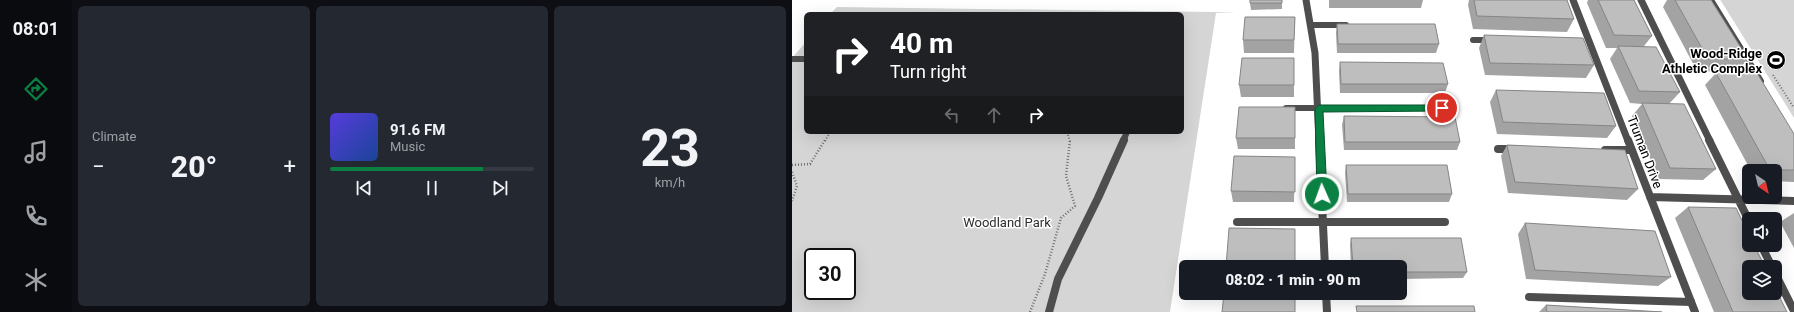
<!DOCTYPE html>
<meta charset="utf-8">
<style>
body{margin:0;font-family:Roboto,sans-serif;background:#242831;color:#f1f3f6;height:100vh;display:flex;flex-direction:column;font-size:15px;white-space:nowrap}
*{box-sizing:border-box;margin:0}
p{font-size:13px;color:#9ea1a6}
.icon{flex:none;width:22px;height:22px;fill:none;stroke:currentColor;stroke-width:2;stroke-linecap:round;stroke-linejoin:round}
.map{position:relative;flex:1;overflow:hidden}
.side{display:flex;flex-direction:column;gap:6px;padding:6px;background:#0d0f14;width:720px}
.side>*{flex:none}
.top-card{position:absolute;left:12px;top:12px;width:380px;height:122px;border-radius:6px;box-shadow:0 4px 16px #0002;background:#202124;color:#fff;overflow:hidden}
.needle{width:26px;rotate:145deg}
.buttons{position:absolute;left:950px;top:164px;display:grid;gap:8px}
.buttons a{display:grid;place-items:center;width:40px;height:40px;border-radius:6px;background:#171b24;box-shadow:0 4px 16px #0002;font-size:20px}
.speed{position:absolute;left:12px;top:248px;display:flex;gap:8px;font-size:20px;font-weight:700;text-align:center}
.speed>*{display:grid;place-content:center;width:52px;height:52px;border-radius:50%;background:#171b24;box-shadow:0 4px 16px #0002;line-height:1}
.speed .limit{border:2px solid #111;border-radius:6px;background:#fff;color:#111}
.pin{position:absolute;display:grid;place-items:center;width:34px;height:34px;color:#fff;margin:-17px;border:2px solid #fff;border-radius:50%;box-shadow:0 1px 4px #0007}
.me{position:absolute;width:44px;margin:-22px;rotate:358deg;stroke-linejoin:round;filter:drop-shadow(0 0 3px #0008)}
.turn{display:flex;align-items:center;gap:14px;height:84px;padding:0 20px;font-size:18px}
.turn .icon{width:52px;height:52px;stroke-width:2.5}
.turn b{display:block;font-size:28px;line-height:34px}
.lanes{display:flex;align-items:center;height:38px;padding:0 20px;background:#0003;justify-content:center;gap:20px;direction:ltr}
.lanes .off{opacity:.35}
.big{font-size:30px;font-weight:800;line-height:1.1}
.side .tile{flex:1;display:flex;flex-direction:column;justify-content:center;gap:6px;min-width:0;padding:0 14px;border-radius:6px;background:#242831}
.side .dial{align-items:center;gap:0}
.dial b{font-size:52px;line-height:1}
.song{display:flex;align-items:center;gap:12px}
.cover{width:48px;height:48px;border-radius:6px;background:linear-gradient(135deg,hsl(250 70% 55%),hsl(220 70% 35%))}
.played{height:4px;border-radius:2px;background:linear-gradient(90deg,#0b8043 75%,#363941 75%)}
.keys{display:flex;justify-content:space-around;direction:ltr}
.heat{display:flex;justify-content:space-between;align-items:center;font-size:22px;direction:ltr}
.side .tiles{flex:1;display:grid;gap:6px;grid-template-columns:repeat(3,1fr)}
.trip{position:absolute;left:387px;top:260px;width:228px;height:40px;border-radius:6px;background:#171b24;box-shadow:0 4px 16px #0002;font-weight:800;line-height:40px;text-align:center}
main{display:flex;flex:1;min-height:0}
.tab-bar{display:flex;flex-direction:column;width:72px;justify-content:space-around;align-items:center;background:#090b0e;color:#9ea1a6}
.tab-bar .icon{width:28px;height:28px}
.tab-bar .on{color:#0b8043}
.tab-bar b{font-size:18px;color:#f1f3f6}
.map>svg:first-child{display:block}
.green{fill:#d5d5d5;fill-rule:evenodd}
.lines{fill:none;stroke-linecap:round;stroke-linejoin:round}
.path-far1{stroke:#707070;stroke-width:2;stroke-dasharray:1 2;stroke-linecap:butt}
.path{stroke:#707070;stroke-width:2.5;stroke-dasharray:1 2;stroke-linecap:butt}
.service-far1{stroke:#4e4e4e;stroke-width:6}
.service{stroke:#4e4e4e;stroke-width:8}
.minor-far1{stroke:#4e4e4e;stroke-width:7}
.minor{stroke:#4e4e4e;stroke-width:8}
.wall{fill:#a3a3a3}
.building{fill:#bebebe;stroke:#858585}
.route{fill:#0b8043;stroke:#07532c}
.labels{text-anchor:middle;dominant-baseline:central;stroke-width:3;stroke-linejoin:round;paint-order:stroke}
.poi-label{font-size:13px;font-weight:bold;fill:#000;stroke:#fff;text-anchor:end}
.street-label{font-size:13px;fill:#000;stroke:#fff}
.park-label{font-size:13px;fill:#2c2c2c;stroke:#fff}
</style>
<main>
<nav class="tab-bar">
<b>08:01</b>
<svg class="icon on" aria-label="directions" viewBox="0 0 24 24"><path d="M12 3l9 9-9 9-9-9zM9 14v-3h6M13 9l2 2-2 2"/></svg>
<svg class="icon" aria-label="music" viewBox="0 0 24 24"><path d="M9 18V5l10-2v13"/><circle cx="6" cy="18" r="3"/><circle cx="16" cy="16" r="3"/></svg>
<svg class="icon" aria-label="phone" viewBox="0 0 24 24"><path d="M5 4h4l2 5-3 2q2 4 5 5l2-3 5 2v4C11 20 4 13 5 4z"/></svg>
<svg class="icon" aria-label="climate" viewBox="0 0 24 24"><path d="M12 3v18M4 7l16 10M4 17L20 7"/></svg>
</nav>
<section class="side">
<div class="tiles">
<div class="tile"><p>Climate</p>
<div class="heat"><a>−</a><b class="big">20°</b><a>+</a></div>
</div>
<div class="tile">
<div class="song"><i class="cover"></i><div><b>91.6 FM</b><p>Music</p></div></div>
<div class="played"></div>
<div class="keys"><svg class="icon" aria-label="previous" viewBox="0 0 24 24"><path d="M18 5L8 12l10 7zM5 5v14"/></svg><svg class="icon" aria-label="pause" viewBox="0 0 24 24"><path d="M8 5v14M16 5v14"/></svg><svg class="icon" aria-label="next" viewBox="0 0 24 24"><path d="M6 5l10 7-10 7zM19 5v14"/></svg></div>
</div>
<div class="tile dial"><b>23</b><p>km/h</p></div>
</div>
</section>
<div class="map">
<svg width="1002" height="312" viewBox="0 0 1002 312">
<rect width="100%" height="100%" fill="#fff"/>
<path class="green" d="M928,0h74v118l-73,-117z
M45,7l379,5 20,1h-20l-46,299h-378v-254l14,-16v90h376v-118h-352zM21,257h34v34h-34z"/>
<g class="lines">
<path class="path-far1" d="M981,75l21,33
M275,132l3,9
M33,141l5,-9"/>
<path class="path" d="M0,165l18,-1 15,-24
M0,172l5,14 -5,15
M238,312l15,-38 16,-56 14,-12 -9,-30 4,-36"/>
<path class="service-far1" d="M919,0l50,81
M519,25h35
M681,40h18
M0,59h14
M494,108h156
M331,141l4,-9"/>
<path class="service" d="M706,149h17
M813,150h26
M445,222h208
M737,297l162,5
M257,312l9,-33 40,-81 26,-58"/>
<path class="minor-far1" d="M514,0l9,53 4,88
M781,0l55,141
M849,0l69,141"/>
<path class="minor" d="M527,140l6,127
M836,140l67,172
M917,140l40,81
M858,197l144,4
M969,245l11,22
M983,273l19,38
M534,293l1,19"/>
</g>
<path class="wall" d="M490,0v9l-31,1 -1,-7z
M537,0h94l-2,8h-92z
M677,0h98l7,19 -7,13 -94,-3 -5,-24z
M796,0h46l18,36 -8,10 36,46 -11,12 47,65 -13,11 -44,-1 -27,-63 10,-12 -12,-1 -20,-44 7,-11h-11l-19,-45z
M875,0h44l37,59 -12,13 -39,-1 -34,-64z
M503,17l-1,36h-50l-1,-13z
M545,24l102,20 -3,9h-99l-1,-20z
M692,35l110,30 -8,13 -101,-3 -6,-27z
M502,58v39h-53l-2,-12z
M548,62l108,22 -3,9h-105l-1,-22z
M924,73l78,97v12l-19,-1v-10h-24l-46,-86z
M704,90l120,36 -9,12 -110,-4 -7,-32z
M503,107v42h-57l-2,-11z
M552,116l116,26 -3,8h-113l-2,-25z
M715,145l131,44 -11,11 -119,-7 -7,-37z
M503,157l-1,45h-61l-2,-11z
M554,165l106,29 -3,8h-102l-2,-29z
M896,207l99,105h-73l-39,-94z
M1002,213v35l-14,-26z
M733,223l146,54 -13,9 -132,-7 -8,-45z
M559,238l116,34 -4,6 -63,1v-12h-49l-1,-22z
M754,305l116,7h-123z"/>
<path class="building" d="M458,0h32v3h-32z
M682,0h93l7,19 -97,-3z
M806,0h36l18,36 -38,-1z
M883,0h36l37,59h-40z
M453,17h50l-1,23h-51z
M545,24h98l4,20h-101z
M692,35l99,3 11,27 -104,-2z
M826,46l38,1 24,45 -41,-1z
M450,58h52v27h-55z
M548,62l103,1 5,21h-107z
M924,73h41l37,61v36h-24z
M704,90l108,3 12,33 -113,-4z
M850,103l42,1 32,65 -46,-1z
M447,107h56v31h-59z
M552,116l111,1 5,25h-115z
M715,145l118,5 13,39 -123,-7z
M442,156l61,1v35l-64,-1z
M554,165h101l5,29h-104z
M896,207l48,1 13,27v10h5l11,22h-16v26h26v-5l12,24h-54z
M733,223l130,8 16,46 -136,-7z
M437,228l66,1v38h-69z
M559,238h110l6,34h-67v-5h-47z
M432,294l71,1v17h-73z
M754,305l116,7h-115z
M564,306h118l1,6h-118z"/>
<path class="route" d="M527,105h123l4,3 -4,3 -119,1 4,82 -1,3h-7l-2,-3 -2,-85z"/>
<defs>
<symbol id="stadium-disc" viewBox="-11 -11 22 22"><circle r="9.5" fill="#000" stroke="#fff"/><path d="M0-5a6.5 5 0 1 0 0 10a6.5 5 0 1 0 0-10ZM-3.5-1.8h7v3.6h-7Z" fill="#fff"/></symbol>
</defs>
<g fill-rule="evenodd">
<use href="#stadium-disc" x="973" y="49" width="22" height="22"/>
</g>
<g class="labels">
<g class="poi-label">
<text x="970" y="53">Wood-Ridge<tspan x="970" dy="15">Athletic Complex</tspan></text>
</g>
<g class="street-label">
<text transform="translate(853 152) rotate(69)">Truman Drive</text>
</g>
<g class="park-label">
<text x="215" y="222">Woodland Park</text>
</g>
</g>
</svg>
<div class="buttons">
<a><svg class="needle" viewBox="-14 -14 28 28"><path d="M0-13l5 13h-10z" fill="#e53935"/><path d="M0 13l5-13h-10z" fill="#9ea1a6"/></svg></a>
<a><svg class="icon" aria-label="sound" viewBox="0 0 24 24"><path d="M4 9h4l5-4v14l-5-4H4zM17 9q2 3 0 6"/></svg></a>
<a><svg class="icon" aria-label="layers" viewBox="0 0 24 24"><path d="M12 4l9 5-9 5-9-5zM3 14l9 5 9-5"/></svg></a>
</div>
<div class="speed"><div class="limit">30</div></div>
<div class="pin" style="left:650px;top:108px;background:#d93025"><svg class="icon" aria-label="arrive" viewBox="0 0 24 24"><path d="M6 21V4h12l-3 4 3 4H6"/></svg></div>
<svg class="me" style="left:530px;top:194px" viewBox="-20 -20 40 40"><circle r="17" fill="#0b8043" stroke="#fff" stroke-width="3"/><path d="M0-11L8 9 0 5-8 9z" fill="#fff"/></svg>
<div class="trip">08:02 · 1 min · 90 m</div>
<div class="top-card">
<div class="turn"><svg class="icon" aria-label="right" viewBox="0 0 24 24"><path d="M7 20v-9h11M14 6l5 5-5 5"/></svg><div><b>40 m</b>Turn right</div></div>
<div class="lanes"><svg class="icon off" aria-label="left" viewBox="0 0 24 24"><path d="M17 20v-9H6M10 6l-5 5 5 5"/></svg><svg class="icon off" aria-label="ahead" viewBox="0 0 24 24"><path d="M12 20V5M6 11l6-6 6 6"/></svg><svg class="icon" aria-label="right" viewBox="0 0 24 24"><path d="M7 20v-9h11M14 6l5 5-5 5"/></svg></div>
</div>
</div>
</main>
